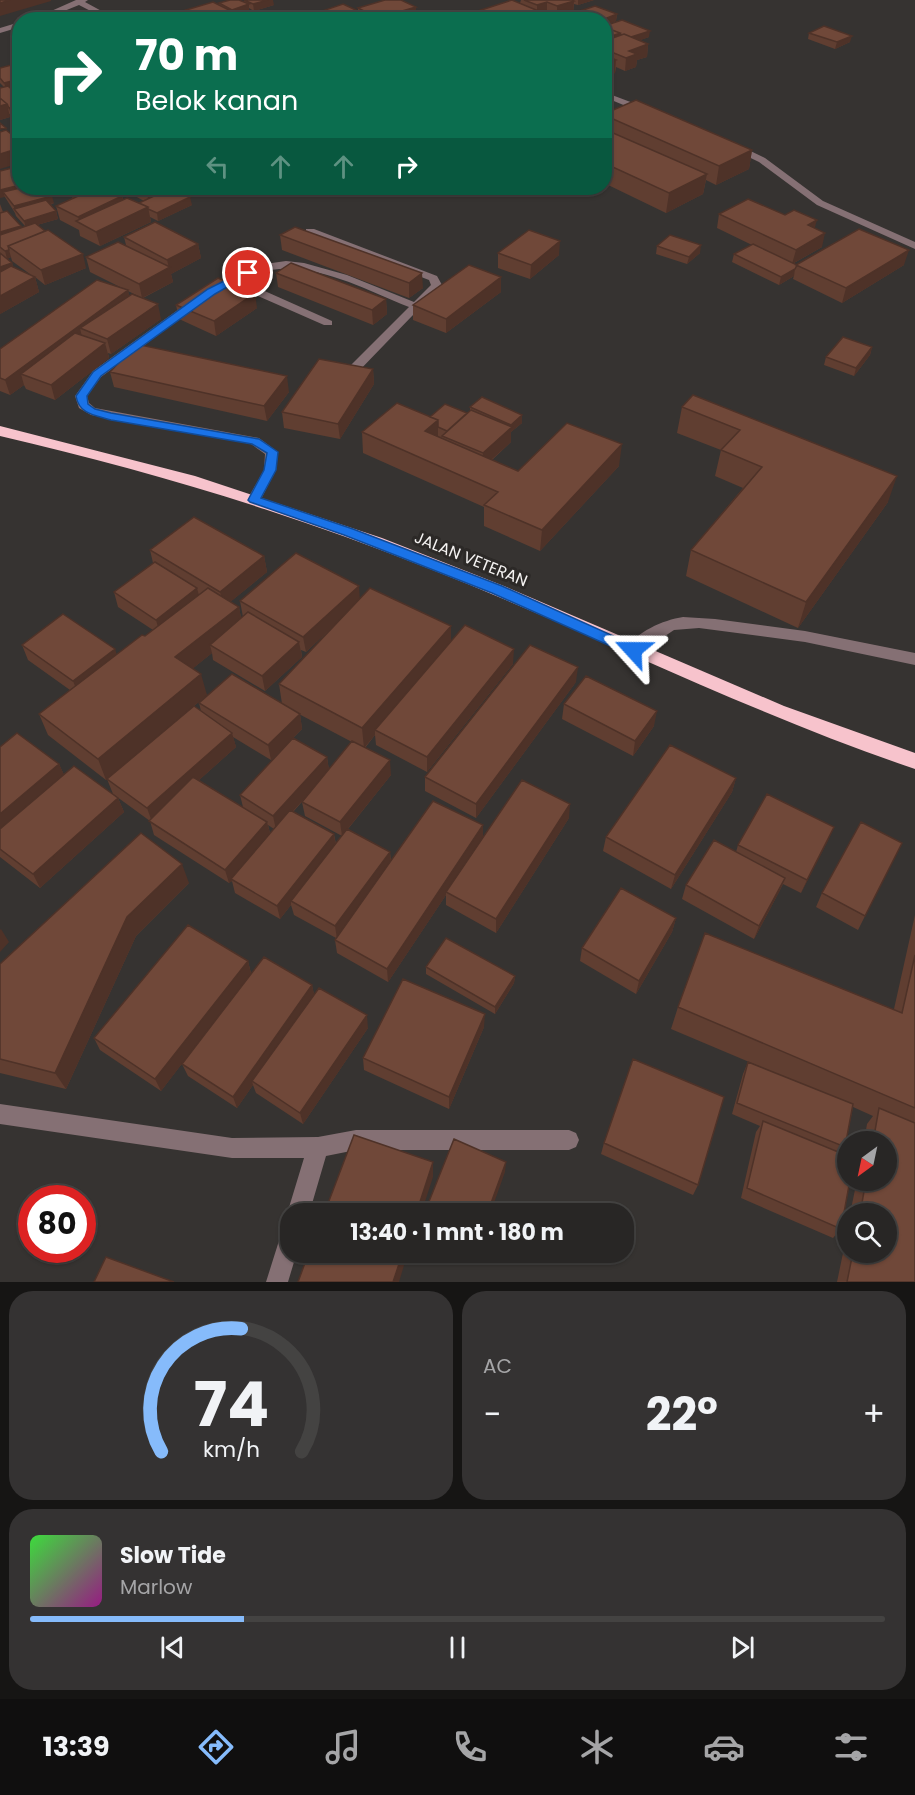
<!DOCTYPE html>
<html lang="id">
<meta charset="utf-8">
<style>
body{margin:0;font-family:Poppins,sans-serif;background:#343232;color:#f1f3f6;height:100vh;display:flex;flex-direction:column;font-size:22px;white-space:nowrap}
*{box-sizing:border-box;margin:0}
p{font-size:20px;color:#a5a5a7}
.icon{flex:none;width:33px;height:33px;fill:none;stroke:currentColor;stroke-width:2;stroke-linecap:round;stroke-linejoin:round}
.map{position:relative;height:1282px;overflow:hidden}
.drawer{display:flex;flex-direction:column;gap:9px;padding:9px;background:#161514;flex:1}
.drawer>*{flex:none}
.banner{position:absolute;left:12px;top:12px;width:600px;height:183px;border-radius:24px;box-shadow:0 2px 4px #0004,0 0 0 2px #444342;background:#0b6e4f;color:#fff;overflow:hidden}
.needle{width:39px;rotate:213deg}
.fabs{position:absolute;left:837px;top:1131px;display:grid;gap:12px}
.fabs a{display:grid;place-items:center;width:60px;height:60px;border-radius:50%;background:#282625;box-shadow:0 2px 4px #0004,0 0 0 2px #444342;font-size:30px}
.speed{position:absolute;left:18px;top:1185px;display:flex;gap:12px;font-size:30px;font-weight:700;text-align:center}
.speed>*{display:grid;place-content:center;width:78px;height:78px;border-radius:50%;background:#282625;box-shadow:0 2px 4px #0004,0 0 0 2px #444342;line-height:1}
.speed .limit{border:9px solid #d22;background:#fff;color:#111}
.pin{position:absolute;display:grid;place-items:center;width:51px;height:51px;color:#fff;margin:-26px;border:3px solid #fff;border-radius:50%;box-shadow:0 2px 6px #0007}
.me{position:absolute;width:66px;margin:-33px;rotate:294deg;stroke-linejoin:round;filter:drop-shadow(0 0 4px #0008)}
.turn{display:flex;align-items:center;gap:21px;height:126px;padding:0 24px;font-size:27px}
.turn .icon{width:78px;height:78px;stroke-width:2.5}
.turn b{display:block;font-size:42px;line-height:51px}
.lanes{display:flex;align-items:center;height:57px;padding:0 24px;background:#0003;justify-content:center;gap:30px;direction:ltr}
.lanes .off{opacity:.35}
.big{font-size:45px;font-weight:700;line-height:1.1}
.drawer .widget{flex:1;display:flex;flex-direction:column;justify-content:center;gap:9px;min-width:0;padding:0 21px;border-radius:24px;background:#343232}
.drawer .dial{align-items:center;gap:0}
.dial svg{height:156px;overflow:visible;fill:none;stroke:#444342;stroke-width:7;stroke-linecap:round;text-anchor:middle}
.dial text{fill:#f1f3f6;stroke:none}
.song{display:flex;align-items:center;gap:18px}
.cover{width:72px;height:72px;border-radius:9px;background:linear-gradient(135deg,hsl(120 70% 55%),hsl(310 70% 35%))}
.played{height:6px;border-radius:3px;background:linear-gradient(90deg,#86bbfb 25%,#444342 25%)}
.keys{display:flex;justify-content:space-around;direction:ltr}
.heat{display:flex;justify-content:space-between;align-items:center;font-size:33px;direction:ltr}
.drawer .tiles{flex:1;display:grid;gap:9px;grid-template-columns:1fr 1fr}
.widget:last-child{grid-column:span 2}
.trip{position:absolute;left:280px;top:1203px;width:354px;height:60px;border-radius:24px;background:#282625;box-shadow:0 2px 4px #0004,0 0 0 2px #444342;font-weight:700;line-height:60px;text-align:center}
.tabs{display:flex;height:96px;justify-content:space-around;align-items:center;background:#100f0f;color:#a5a5a7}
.tabs .icon{width:42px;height:42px}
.tabs .current{color:#86bbfb}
.tabs b{font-size:27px;color:#f1f3f6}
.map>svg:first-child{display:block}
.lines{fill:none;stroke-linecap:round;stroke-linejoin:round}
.minor{fill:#857074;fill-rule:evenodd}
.highway{fill:#f7c3cc;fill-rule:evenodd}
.wall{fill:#603e31;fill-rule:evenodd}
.shaded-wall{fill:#4e3228}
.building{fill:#704839;stroke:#4e3228;stroke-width:1.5}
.route{fill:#1a73e8;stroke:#114b97;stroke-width:1.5}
.labels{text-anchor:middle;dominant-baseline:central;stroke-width:6;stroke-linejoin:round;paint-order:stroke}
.street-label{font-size:16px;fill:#f5f3f2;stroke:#2c2927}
</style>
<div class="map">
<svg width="915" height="1282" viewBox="0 0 915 1282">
<rect width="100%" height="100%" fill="#363331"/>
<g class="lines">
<path class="minor" d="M76,0h12l-3,2 33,18h-10l-29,-15 -37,15h-11z
M20,22v5l-20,6v-5z
M604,92l45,17 1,2 -7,2 -39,-16z
M732,145h6l27,13 58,43 92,41v7l-98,-44 -58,-43 -27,-13z
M306,229h8l123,47 5,9 -87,90h-8v-6l62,-62c-56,-22 -111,-56 -169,-27l92,41v4h-8l-93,-41 -16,9 -114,84 -14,19 2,7 6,5 164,30 19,14 -2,18 -17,33 -5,1 -7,-4 17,-30 1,-16 -14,-10 -160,-29 -12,-7 -4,-12 18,-25 114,-82 51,-24 28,-4 18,2 43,12 67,27 17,-17 -2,-5 -123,-47z
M683,617l32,2 90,12 110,22v12l-110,-23 -106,-14 -25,2 -36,24h-10l-3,-4c11,-18 38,-30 58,-33z
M0,1104l232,34 86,-1 38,-7h213l7,3 3,7 -3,7 -7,3h-213l-30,6 -17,58h-18v8l-4,-8 17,-56h-72l-232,-34z
M291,1225v27h6l-9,30h-22l17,-54z"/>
<path class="highway" d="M0,426l195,50 187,62 122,48 280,120 131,47v16c-166,-56 -322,-136 -485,-200 -140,-56 -283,-99 -430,-133z"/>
</g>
<path class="wall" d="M244,0l30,5 -20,6 -5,-3v3l-16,5 -3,-2v3l-10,3h-48l15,-5 -1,-5 33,-5v-2l25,-1z
M521,0h73l-16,5 -4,-1 -1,9 44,1 -1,7 -12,4v-5h-132v-7l48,-10z
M358,8l58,11 -84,1 -7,-4v-6l33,1z
M604,26l45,11 -9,3 8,4 -1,13 -10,3 -1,7 -11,4 -9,-4 -1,6 -11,4z
M809,33l41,9 -15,7 -27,-10z
M0,68h20v18l-10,3 10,8v16l-9,2 -2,-1 1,3 -10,3v-32l4,-1 -4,-4z
M604,114l148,36 -3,19 -33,16 -10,-5 -3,14 -37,19 -62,-30z
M0,171l20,17 34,15 -4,2 6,6 2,8 -21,6 49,43 -41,17 -10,-8 4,15 -39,22 12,-51 1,4 21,10 -22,-16 -1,-4 -4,2 -7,-6v-49l3,8 18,16 4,-2 -9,-10 -1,-3 -10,-16h-5z
M61,188h53l1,4h-1l8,4 1,3 16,4 5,-2 -16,-9 -1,-4h56l-7,3 16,14 -34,16 -8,-4 1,5 -51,24 -20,-10 -1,-6 -19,-10 -4,-14 17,-8z
M201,188h31l-15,7z
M719,214l96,14 7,19 -28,16 3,2h107l-62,38 -49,-24 1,-3 -15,9 -47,-23 2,-8 18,-9 -35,-17z
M280,235l143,53 -14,10 -127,-48z
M124,237l74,7 3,14 -30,16 2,8 -30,16 18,21 -50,35 -3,-1 1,5 -54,42 -29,-11 -2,-4 -14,10 -10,-4v-42l124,-60 -34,-17 -4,-15 40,-12zM128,291l10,5h-9z
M657,246l43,7 -13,11 -31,-10z
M498,253l61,2 -29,24 -32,-11z
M276,273l110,26 1,15 -14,11 -95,-38z
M501,277v15l-55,41 -33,-13v-15z
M176,305l81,3 -41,28 -37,-17z
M872,347l-2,8 -16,21 -30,-11 2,-8z
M373,369l1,15 -34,55 -56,-11 -2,-16z
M110,372l179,20 -22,29 -153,-34z
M693,395l195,107 -90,126 -112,-52 5,-26 52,-62 -28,-12 6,-26 -44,-17 5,-26z
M470,407l52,8v8l-11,9v10l-19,18 26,11 101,-5 -79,85 -56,-25v-19l-121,-54 -1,-21 68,-15 37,-4 3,-2z
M150,550l114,6 3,16 -37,30 9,5 2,11 2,-1 -3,-16 120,-2 91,27v16l62,22 -86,108 -51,-27 -1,-10 -10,13 26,27 -43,54 42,23 1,9 92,-24 86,-19 -73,115 -50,-28v-10l-58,87 -51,-29 -2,-13 1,-2 -42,-23 -3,-10 -11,14 -45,-26 -3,-12 -3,2 -75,-48 -4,-14 -37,-27 -6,-15 -1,1 -58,-45 -9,-21 31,-24 -42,-30 -6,-15 95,9 28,-18 8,-6 -35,-23 -4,-15 39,-29zM338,622l-59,62 3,20 -83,-1 2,8 -7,-5 13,-11 -15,-26 20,-16 1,7 52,31 37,-34 -1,-7 5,2zM297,713l55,29 -23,28 -2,-13 -87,38 3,12 -45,-26 38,-34 -3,-10 38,23 31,-31 -2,-15zM308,795l-6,7 3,14 37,20 -6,8 -2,-10 -41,-22zM268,825l6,4 -4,4z
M576,682l-100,136 -51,-27v-14z
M564,704l90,22 -21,30 -71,-37z
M0,747l59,17 5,11 54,23 6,14 -84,76 -40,-31z
M736,778l-4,14 -61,97 -68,-38 3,-14z
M834,827l-33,66 -18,-9 -4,8 -25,47 -72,-40 4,-14 50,-33 2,-7z
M189,883l-53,53 -70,153 -66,-16v-109z
M822,893l43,23 -7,14 -42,-23z
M915,915v367h-78l11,-53v23h38v-38h-36l7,-34h29v-38h-22l3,-18 6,-8 -20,-9 -8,40 -4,6v76l-8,9 -92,-40 15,-66 4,-6 -28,-12 11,-40 5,-12 18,7 -95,-40 7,-22 216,2z
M676,918l-4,14 -36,62 -56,-33 2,-13z
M248,961l3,12 61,12 2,10 54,33 -65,96 -47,-31 -3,-8 -16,23 -49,-32 -6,-12 41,-54 -62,81 -61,-41 -6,-12z
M426,967l89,9 -1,7 -19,31 -69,-40z
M484,1027l-35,82 -85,-39 -1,-12z
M604,1143l94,42 -5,10 -92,-41z
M451,1252h24l-3,10z"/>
<path class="shaded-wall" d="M10,0h41v1l-51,15v-13z
M268,0h5l1,5 -20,6 -1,-7z
M578,0h16l-16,5z
M574,1l-1,12 -16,5v-12z
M547,2v12l-6,2v4h-23l19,-7v-8z
M249,4v7l-16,5 -1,-6z
M416,7v12l-38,1v-2z
M229,10l1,7 -10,3h-18v-2z
M358,13v7h-16v-2z
M617,14l-1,7 -12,4v-5h-2z
M650,31l-1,6 -22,8 1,-7z
M620,33l-1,13 -15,3v-10z
M852,36l-2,6 -15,7 2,-7z
M648,44l-1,13 -10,3 -1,7 -11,4 1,-13 3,-7z
M616,60l-1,13 -11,4v-13z
M20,79v7l-14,3 -2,-6z
M7,104l3,13 -10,3v-14z
M20,105v8l-9,2 -2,-7z
M20,148v15l-20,6v-15z
M752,150l-3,19 -33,16 3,-19z
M707,174l-4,20 -37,19 3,-20z
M20,185v3l-17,4 2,5 -5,1v-8z
M82,188h32l1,4 -35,12 -4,-14z
M150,188h33l-34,15 -3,-14z
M216,188h16l-15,7z
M52,196l2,7 -36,10 -4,-4v-3z
M122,196l4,14 -46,13 -2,-6z
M190,197l2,8 -34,16 -1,-8z
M148,207l3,15 -51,24 -4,-14z
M56,211l2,8 -32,9 -2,-7z
M817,220l-4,14 -5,-9z
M21,226l2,8 -23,6v-8z
M825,233l-3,14 -30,17 4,-14z
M560,241l-1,14 -29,24 1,-14z
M198,244l3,14 -30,16 2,8 -31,16 -3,-14 30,-16 -2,-8z
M701,245l-1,8 -13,11 2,-7z
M9,250l2,7 -4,2 -2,-8z
M909,250l-5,15 -62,38 4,-15z
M83,254l3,14 -41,17 -4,-15z
M12,263l2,7 -14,5v-8z
M795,269l-1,7 -15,9 2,-8z
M422,273l1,15 -14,10v-15z
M35,277l4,15 -39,22v-18z
M501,277v15l-55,41v-14z
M128,290l3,15 -51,23 3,13 -62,33 3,11 -14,10 -5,-15z
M255,293l2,15 -41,28 -2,-15z
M386,299l1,15 -14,11 -1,-15z
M158,304l3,15 -50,35 -4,-15z
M105,343l4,15 -54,42 -4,-15z
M872,347l-2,8 -16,21 2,-8z
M373,369l1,15 -34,55 -2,-15z
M287,376l2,16 -22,29 -3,-15z
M522,415v8l-11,9v10l-29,26 1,-15z
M438,420v21l-13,-10z
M622,444l-3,22 -79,85 2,-21z
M897,476l-9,26 -90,126 8,-26z
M264,556l3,16 -43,35 -4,-15z
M359,586l1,15 -54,51 -3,-15z
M197,588l4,15 -41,32 -4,-15z
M239,607l4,21 -33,17 2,8 -31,25 -6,-21z
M451,626v21l-76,83v5l-11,13 -2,-20z
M299,642l3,15 -37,34 -3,-15z
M115,649l5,15 -41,32 -6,-15z
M514,649l-1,15 -86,108v-15z
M578,667l-2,15 -100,136v-14z
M201,674l6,21 -101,85 -8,-21z
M657,711l-3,15 -21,30 2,-15z
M300,714l2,15 -31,31 -3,-15z
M232,733l4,14 -84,75 -5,-14z
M327,757l2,14 -53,59 -3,-14z
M390,760l1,15 -49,61 -2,-14z
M59,764l7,15 -66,56v-21z
M736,778l-4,14 -61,97 4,-14z
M118,798l6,14 -84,76 -7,-14z
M570,804l-1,14 -73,115v-14z
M267,822l4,15 -40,42 1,2 -3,2 -4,-13z
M483,825v14l-37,53v3l-58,87 -1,-13z
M834,827l-6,14 -27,52 6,-13z
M334,834l2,14 -45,53v4l-11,14 -3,-13z
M390,852l1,14 -54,73 -2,-13z
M182,864l7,19 -53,53 -70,153 -11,-16 72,-156z
M785,878l-6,14 -25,47 5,-13z
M676,918l-4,14 -36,62 3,-13z
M1,929l8,13 -9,10v-22z
M248,961l3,13 -90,117 -6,-12z
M515,976l-1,7 -19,31v-7z
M312,985l3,13 -63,83 1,4 -16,23 -4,-11z
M485,1014l-1,13 -35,82v-12z
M367,1015l1,13 -65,96 -3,-11z
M433,1162v15l-12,37h-5z
M506,1162l-1,10 -15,42h-3z
M403,1252h5l-9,30h-6z
M472,1252h3l-3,10z"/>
<path class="building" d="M0,0h10l-10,3z
M230,0h9l10,4 -17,6 -13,-7z
M244,0h24l-15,4z
M385,0h16l15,7 -38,11 -20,-10z
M512,0l29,12 -23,8h-31l-15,-7z
M524,0h48l2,1 -17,5 -10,-4 -10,3z
M213,2l16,8 -27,8 -16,-8z
M343,4l15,7v2l-16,5 -17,-8z
M595,6l22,8 -15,6h-14l-14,-7z
M565,9l23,10 -55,1z
M120,14l9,6h-30z
M189,15l9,5h-26z
M247,15l8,5h-26z
M622,20l28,11 -19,6 -7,-3 -3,1 -1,-2 -16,-6v-1z
M824,26l28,10 -15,6 -28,-9z
M604,27l16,6 -16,6z
M624,34l24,10 -19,7 8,3 -11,4 -22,-9v-8z
M604,55l12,5 -12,4z
M15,64l5,4v11l-16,4 -4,-5v-10z
M8,86l12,11v8l-11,3 -2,-4 -7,-6v-10z
M0,98l7,6 -7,2z
M636,100l116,50 -33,16 -115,-51v-1z
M0,123l6,5 -6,1z
M604,129l103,45 -38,19 -65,-30z
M6,130l14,11v7l-20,6v-22z
M20,166v19l-20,5v-19z
M20,188h25l7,8 -38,10 -11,-14z
M96,188h8l18,8 -44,21 -22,-11z
M171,188l19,9 -33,16 -9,-4v-2l-9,-4z
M127,198l21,9 -52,25 -20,-11z
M748,199l37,16 9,-5 23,10 -9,5 17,8 -29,17 -77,-36z
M46,200l10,11 -32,10 -10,-12z
M7,211l14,15 -21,6v-19z
M155,222l43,22 -31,16 -43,-23z
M35,223l10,8 -37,15 1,4 -4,1 -5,-4v-12z
M295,227l127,46 -13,10 -129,-48z
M859,229l50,21 -63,38 -50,-23z
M48,230l35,24 -42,16 -33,-24z
M529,230l31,11 -29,24 -33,-12z
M670,235l31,10 -12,12 -32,-11z
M118,242l52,25 -31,17 -53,-27z
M753,244l44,21 -2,4 -14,8 -47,-23z
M0,253l12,10 -12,4z
M291,263l95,36 -14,11 -96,-37z
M469,265l32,12 -55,42 -33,-14z
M11,266l24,11 -35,19v-24z
M218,278l37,15 -41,28 -38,-16z
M97,280l31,10 -123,90 -5,-2v-29z
M132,294l26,10 -51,35 -27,-11z
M75,333l30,10 -54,42 -30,-11z
M843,337l29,10 -16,21 -30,-11z
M136,344l151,32 -23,30 -154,-34z
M319,359l54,10 -35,55 -56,-12z
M693,395l204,81 -91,126 -115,-52 71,-83 -41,-17 19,-20 -58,-23z
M482,397l40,18 -11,10 -41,-18z
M397,403l41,17 -13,11 93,40 49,-48 55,21 -80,86 -58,-25 14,-13 -136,-60z
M445,404l22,9 -20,18 -9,-4v-7l-8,-3z
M471,410l41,17 -29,26 -41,-17z
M194,517l70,39 -44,36 -70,-42z
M296,553l63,33 -56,51 -63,-36z
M155,562l42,26 -41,32 -42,-28z
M208,588l31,19 -64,50 26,17 -103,85 -59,-45 103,-79 3,1z
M370,588l81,38 -89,102 -83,-44z
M248,612l51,30 -37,34 -52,-31z
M63,614l52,35 -42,32 -51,-36z
M465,625l49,24 -87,108 -52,-27z
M530,645l48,22 -102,137 -51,-27z
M232,674l68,40 -32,31 -69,-42z
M586,676l71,35 -22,30 -71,-37z
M194,706l38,27 -85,75 -40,-29z
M17,733l42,31 -59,50v-67z
M293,738l34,19 -54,59 -33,-21z
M352,741l38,19 -50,62 -38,-20z
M670,745l66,33 -61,97 -69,-38z
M74,766l44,32 -85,76 -33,-25v-20z
M193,777l74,45 -42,48 -76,-49z
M522,780l48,24 -74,115 -50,-27z
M767,794l67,33 -27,53 -69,-35z
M433,801l50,24 -96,144 -52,-29z
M290,810l44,24 -57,72 -46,-27z
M861,822l41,21 -37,73 -43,-23z
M347,829l43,23 -55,74 -44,-25z
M141,833l41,31 -55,53 -72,156 -55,-14v-95z
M714,840l71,38 -26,48 -73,-41z
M621,888l55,30 -37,63 -57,-33z
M188,925l60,36 -93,118 -61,-41z
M705,933l197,80 13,-58v153l-237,-101z
M446,938l69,38 -20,31 -69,-40z
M264,957l48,28 -79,112 -51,-33z
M403,979l82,35 -36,83 -86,-39z
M319,988l48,27 -67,98 -48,-32z
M633,1059l91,38 -26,88 -94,-42z
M748,1062l105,42 -8,43 -108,-44z
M879,1108l36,15v159h-68l6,-30h33v-38h-26l6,-34h20v-38h-13z
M763,1121l85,35v24h2l-9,49 -94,-41z
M354,1135l79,27 -17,52h-92z
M454,1139l52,23 -19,52h-63z
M309,1252h94l-10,30h-95z
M106,1257l68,25h-80z"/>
<path class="route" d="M244,271l8,2 -37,21 -114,82 -14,20 1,8 7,5 16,4 148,26 19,13 -2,18 -15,28 92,31 149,57 136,61 2,3 -2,4h-10l-136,-61 -148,-58 -94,-33 -2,-2 16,-30 3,-17 -15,-9 -141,-24c-17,-5 -32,-6 -35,-24l17,-24 115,-83z"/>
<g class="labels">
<g class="street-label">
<text transform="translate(471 559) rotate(22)">JALAN VETERAN</text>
</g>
</g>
</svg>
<div class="fabs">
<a><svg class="needle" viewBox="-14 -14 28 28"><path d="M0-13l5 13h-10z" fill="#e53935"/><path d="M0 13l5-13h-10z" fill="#a5a5a7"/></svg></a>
<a><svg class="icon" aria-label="search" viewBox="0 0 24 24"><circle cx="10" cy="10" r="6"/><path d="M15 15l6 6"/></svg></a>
</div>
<div class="speed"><div class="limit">80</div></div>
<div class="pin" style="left:248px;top:273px;background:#d93025"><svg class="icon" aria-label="arrive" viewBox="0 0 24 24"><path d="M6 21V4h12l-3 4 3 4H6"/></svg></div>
<svg class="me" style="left:633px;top:650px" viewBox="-20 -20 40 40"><path d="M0-17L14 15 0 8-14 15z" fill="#1a73e8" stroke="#fff" stroke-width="4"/></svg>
<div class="trip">13:40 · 1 mnt · 180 m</div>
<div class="banner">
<div class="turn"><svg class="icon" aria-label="right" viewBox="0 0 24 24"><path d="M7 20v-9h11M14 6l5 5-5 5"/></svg><div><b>70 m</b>Belok kanan</div></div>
<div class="lanes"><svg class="icon off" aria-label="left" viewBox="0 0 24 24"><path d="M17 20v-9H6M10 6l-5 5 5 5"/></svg><svg class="icon off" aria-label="ahead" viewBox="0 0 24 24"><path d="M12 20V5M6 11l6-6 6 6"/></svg><svg class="icon off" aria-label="ahead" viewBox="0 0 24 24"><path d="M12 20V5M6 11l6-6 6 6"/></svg><svg class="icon" aria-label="right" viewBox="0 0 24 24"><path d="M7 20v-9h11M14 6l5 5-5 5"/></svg></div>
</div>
</div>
<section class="drawer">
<div class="tiles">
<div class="widget dial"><svg viewBox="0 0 100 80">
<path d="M14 69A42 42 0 1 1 86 69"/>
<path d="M14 69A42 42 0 0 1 55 6" stroke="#86bbfb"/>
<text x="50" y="56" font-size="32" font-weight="700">74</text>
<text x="50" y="72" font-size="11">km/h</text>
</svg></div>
<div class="widget"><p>AC</p>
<div class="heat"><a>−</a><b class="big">22°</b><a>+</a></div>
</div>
<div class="widget">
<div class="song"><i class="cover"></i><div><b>Slow Tide</b><p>Marlow</p></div></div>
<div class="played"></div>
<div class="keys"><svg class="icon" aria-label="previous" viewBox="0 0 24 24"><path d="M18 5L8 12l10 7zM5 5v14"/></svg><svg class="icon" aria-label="pause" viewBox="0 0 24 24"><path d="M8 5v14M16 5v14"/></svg><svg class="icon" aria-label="next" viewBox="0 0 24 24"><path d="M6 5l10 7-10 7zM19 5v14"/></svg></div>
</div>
</div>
</section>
<nav class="tabs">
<b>13:39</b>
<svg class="icon current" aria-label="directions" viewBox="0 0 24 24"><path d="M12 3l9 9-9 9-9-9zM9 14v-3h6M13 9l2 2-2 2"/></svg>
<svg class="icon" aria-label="music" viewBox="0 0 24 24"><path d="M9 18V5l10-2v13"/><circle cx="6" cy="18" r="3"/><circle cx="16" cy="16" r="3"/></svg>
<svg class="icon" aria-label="phone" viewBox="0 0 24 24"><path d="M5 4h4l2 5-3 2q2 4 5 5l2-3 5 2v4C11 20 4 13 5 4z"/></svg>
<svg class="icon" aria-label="climate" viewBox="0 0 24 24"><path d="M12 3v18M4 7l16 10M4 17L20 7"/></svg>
<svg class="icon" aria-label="car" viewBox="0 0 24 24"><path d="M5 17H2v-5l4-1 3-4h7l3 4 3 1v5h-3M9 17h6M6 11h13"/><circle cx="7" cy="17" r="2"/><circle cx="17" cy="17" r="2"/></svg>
<svg class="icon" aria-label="filters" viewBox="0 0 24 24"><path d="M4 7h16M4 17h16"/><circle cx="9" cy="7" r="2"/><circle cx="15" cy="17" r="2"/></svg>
</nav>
